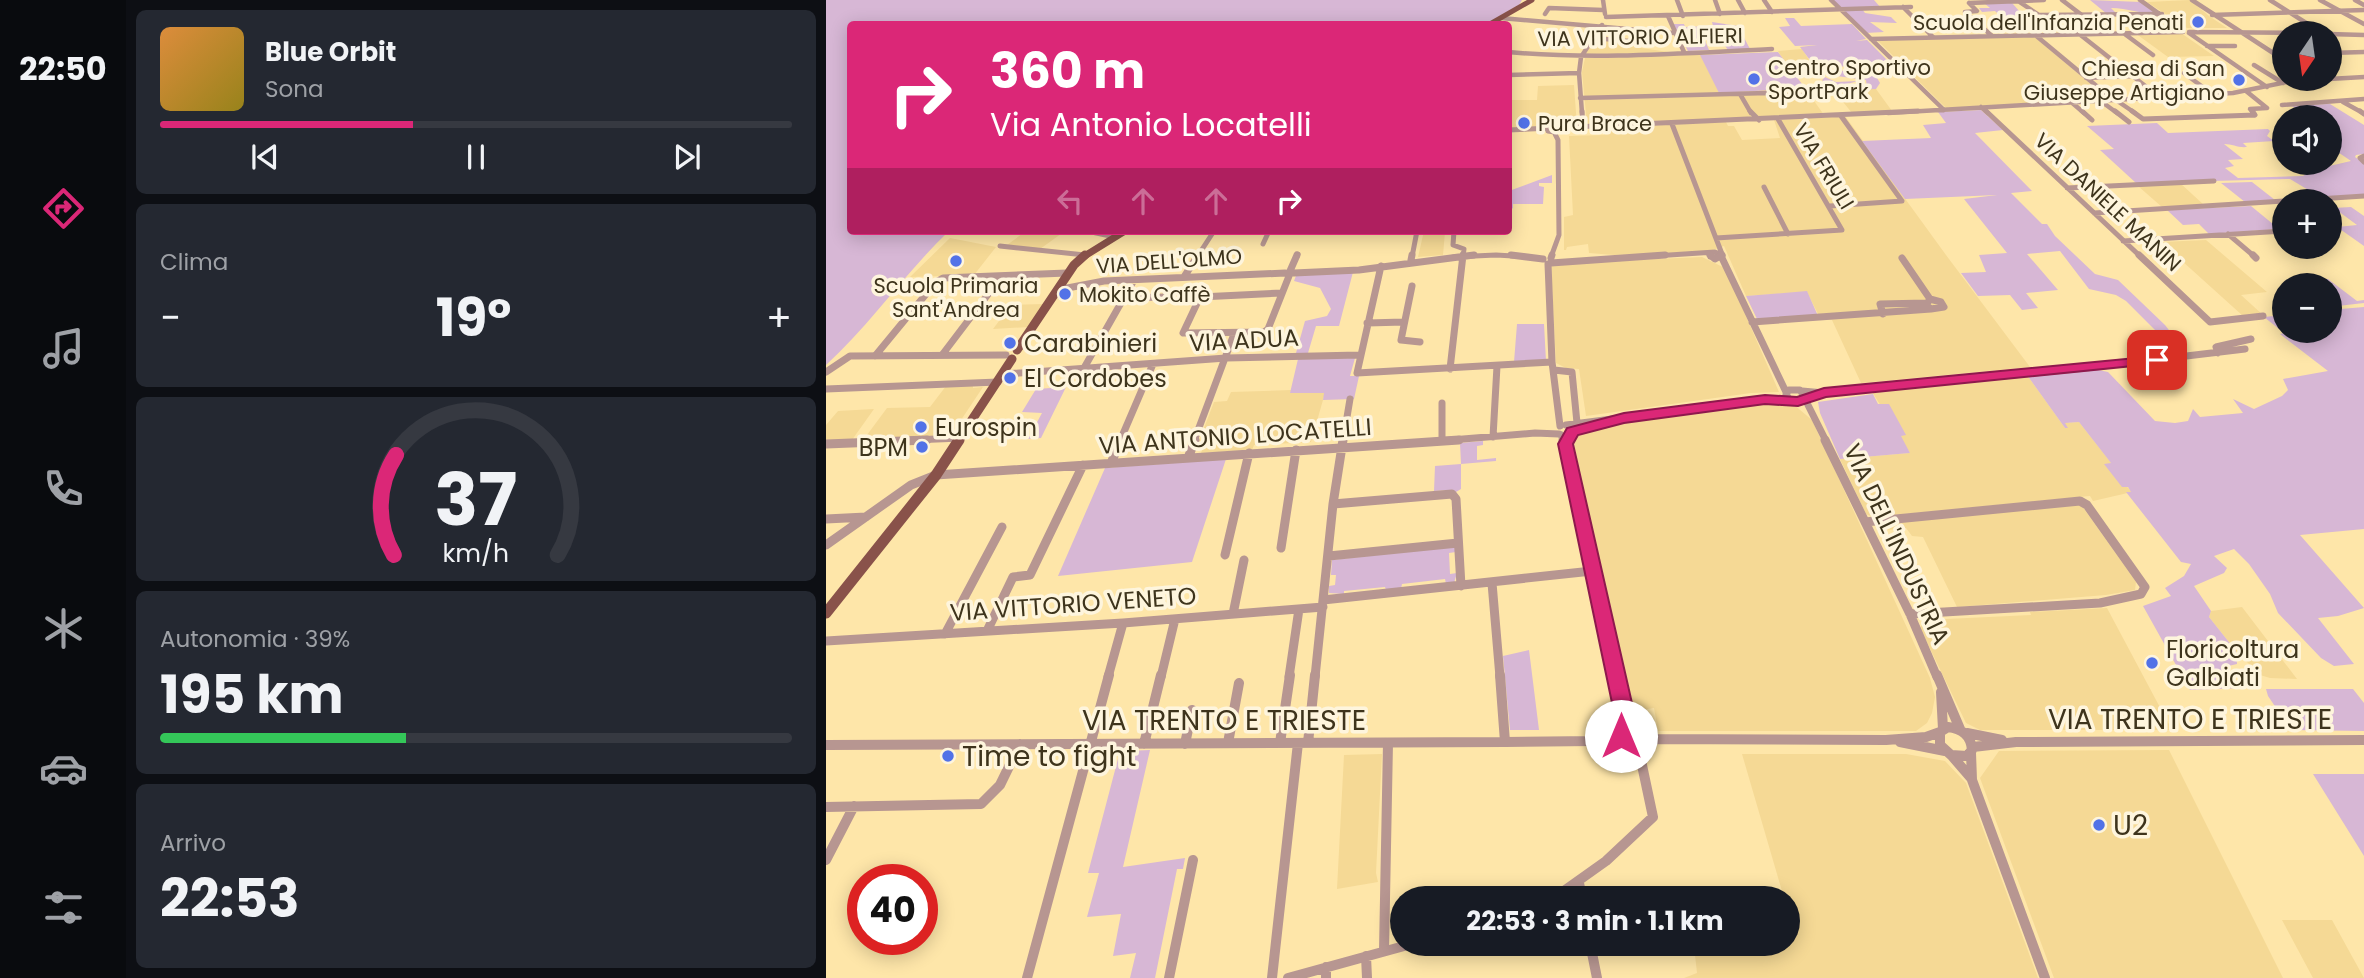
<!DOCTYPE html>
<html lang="it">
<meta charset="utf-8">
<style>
body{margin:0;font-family:Poppins,sans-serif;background:#242831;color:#f1f3f6;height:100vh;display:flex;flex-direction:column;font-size:26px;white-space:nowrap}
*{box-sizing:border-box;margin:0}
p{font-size:23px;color:#9ea1a6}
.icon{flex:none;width:38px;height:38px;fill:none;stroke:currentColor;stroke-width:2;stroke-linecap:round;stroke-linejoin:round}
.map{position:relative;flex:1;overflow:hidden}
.panel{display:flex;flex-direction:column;gap:10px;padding:10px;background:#0d0f14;width:700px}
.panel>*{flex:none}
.hud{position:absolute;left:21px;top:21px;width:665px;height:214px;border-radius:7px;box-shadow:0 4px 18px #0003;background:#db2777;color:#fff;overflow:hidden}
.needle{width:46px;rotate:193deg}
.controls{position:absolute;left:1446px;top:21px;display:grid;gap:14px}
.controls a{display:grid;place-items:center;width:70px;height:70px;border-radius:50%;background:#171b24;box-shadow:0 4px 18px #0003;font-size:35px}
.speed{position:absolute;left:21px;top:864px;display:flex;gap:14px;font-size:35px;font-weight:700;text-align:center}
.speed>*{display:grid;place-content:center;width:91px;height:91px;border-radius:50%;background:#171b24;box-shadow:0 4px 18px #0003;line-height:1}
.speed .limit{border:10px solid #d22;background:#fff;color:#111}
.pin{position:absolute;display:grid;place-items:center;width:60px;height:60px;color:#fff;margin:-30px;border-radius:14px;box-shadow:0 4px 10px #0006}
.me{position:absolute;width:77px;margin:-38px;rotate:0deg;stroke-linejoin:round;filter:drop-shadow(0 0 5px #0008)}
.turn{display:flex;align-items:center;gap:24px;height:147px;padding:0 28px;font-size:32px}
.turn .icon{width:91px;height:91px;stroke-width:2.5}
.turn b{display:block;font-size:49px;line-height:60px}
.lanes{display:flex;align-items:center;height:66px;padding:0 28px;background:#0003;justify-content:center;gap:35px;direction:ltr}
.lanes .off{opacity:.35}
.big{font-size:52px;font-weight:700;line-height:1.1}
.panel .card{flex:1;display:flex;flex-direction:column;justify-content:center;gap:10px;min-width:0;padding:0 24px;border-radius:10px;background:#242831}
.panel .dial{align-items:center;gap:0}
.dial svg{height:182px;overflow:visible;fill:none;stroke:#363941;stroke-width:7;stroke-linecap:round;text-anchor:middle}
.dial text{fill:#f1f3f6;stroke:none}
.song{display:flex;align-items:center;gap:21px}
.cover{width:84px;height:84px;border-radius:10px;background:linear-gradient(135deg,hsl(30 70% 55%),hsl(50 70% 35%))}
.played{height:7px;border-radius:4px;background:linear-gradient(90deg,#db2777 40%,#363941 40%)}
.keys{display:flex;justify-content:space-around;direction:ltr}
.heat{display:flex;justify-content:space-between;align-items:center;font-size:38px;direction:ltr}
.charge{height:10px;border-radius:5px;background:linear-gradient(90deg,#34c759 39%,#363941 0)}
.trip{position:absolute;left:564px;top:886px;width:410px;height:70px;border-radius:35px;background:#171b24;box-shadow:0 4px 18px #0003;font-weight:700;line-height:70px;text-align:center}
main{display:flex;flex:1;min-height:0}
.dock{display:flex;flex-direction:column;width:126px;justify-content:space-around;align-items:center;background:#090b0e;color:#9ea1a6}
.dock .icon{width:49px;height:49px}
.dock .selected{color:#db2777}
.dock b{font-size:32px;color:#f1f3f6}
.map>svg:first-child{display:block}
.built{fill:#f5d995}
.green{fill:#d7b7d5}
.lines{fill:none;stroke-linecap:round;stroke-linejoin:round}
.minor-far4{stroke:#b79691;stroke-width:4.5}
.minor-far3{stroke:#b79691;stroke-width:5}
.minor-far2{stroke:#b79691;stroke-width:7}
.minor-far1{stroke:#b79691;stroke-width:9}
.minor{stroke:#b79691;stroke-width:10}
.major-far3{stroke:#89524a;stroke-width:5}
.major-far2{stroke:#89524a;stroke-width:7}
.major-far1{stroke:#89524a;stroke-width:9}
.major{stroke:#89524a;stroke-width:11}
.route{fill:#db2777;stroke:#8e194d;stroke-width:2}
.poi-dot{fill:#5272e7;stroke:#fef5dd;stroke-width:2.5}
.labels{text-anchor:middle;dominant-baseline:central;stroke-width:7;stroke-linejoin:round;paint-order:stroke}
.far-poi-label{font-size:21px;fill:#3e341c;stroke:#fef5dd;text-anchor:start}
.far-street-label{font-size:21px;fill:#3e341c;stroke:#fef5dd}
.street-label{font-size:24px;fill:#3e341c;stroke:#fef5dd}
.poi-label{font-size:24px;fill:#3e341c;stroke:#fef5dd;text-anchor:start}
.near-street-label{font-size:28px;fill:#3e341c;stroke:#fef5dd}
.near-poi-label{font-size:28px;fill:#3e341c;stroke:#fef5dd;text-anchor:start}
</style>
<main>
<nav class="dock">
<b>22:50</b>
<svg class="icon selected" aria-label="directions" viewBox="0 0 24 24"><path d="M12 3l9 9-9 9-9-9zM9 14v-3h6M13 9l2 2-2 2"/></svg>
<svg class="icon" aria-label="music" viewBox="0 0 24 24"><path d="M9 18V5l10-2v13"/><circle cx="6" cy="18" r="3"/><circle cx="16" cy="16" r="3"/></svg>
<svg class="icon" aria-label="phone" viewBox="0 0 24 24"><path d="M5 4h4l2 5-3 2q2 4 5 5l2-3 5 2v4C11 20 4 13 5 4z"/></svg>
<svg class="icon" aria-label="climate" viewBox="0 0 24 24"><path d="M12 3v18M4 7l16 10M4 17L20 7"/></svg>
<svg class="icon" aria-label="car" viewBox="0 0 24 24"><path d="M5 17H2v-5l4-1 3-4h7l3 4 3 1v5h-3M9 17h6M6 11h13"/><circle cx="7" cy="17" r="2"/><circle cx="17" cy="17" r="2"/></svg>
<svg class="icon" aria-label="filters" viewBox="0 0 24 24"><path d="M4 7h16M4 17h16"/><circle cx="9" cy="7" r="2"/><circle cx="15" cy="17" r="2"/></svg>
</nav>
<section class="panel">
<div class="card">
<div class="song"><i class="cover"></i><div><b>Blue Orbit</b><p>Sona</p></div></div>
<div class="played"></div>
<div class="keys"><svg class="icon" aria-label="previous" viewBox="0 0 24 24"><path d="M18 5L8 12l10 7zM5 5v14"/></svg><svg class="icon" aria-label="pause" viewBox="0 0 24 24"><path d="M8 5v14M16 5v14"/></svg><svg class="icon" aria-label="next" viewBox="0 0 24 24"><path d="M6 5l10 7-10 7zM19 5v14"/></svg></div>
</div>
<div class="card"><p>Clima</p>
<div class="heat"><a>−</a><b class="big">19°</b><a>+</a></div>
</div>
<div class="card dial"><svg viewBox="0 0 100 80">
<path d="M14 69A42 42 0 1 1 86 69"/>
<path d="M14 69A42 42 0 0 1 15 25" stroke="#db2777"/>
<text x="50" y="56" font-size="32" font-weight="700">37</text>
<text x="50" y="72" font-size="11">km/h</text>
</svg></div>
<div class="card"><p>Autonomia · 39%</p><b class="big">195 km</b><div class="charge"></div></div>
<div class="card"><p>Arrivo</p><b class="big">22:53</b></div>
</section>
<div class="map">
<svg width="1538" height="978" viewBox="0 0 1538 978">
<rect width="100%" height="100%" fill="#fee6a9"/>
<path class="built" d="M1364,0l19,16 18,12h-40l-40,-26z
M1309,33h46l33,23 -46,1z
M1206,35l74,62 -159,12 -70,-69z
M779,39l31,3 -1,5 33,5 -84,4 6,-10h10z
M976,49l11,17 3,2 -26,2 -12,-19z
M873,53l68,36 38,-1 19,27 -237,9 -5,-52 3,-14z
M748,85l3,42 -68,1 1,-28h27l1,-14z
M1005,87l45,2 16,22 -40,2z
M1019,116l101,139 84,112 -169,16 -29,-63h-11l-14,-28 -61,4 -22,-50 -17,6 -93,3 -25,-2 -1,-9 -21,3 -1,3h-2v-33l9,-2 -4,-79 35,-1 1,-7 121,-6 2,4h6l8,14 38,-2 -6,-18z
M1354,183l24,22 -42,2 -24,-21z
M200,231h39l-25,18 -33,-4z
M598,231l21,1 -2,23 -25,2z
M124,238l46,9 -22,28 -64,2z
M1380,240l61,52 -26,3 22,20 -20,1 -82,-74z
M876,257l23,11 54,124 -28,1 -165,23 -7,-47 -13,-1 -10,-5 -5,-97 10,-3z
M218,304l-15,23 -36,2 18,-24z
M1201,375l38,53v-5l14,-1 33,42h-7l27,28 -39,9 -3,-5 -217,21 -7,-3 -26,-55 70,-6 -39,-63z
M147,385v3l10,-1 -28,42h-16l-4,7 -71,3 23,-31 43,-1 16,-21z
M465,390l-1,3h35l-14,49 -57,3 -2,5 -51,3 9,-25h-6l10,-26 13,-1 4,-9z
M954,400l13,4 19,16 118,258 5,19 -3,16 -5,10 -11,8h-258l-4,-23 -19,3 -39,-153 -23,-120 13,-11z
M48,409l-22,31 -26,2v-17l12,-14z
M1250,502l6,4 54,76 -1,8 -29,5 -149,12 -34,-70 -11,-1 -6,-8 -29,3v-3l2,-4z
M1416,607l55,72 -27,-1 -10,-3 -24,-24 -27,-34 2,-6z
M1281,608l65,122h-192l-14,-7 -46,-95 5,-8 106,-5 -1,-3z
M1343,750l114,228h-229l-74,-200 19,-27z
M556,754l-6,119 2,9 -41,7 7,-134z
M916,754h164l39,7 21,22 72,195h-354l13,-5 -2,-18 39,-12h53v-15l6,-2 -6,-28h-3z
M1456,920h50l32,58h-51z"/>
<path class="green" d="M0,0h696l-3,5 -33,19h-636v207h99c-44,42 -78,93 -123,134z
M1007,0h41l7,8 -19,1 3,4 26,4 6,6 -27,-1 14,10 -18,1z
M1264,0l51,2 16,12c-17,0 -29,-6 -46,-6l6,6h-10z
M1158,3h28l9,10 12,2h-11l7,7h-22l-12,-11 -13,1 -3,-4h11z
M959,18h9l7,8 51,-2 14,15 -10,2 11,-1 33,33 -23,5 3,5 -4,6c-17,0 -42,5 -54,-9l3,-3 11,5 22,-1 -15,4 24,2 -1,-7 -29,-4 -3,-5c18,0 31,-2 48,0l3,-3 -16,-3 -53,3 -16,-21 17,-2 -22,1 -16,-19 11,-1z
M886,22l26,4 12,23 -22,1 -10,-14h-15l6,14 -21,1 -15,-27h11l1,3 28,-1z
M952,52l27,36 -86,5 -19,-38z
M1504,104l34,21v29l-8,1 -1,2 9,6v31l-44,3 -30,-18 -154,4 -36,-33 14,-1 -27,-23 70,-3 11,10 100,-4 2,2 -3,5 7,5 -31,2 4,4c-9,1 -14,-3 -23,-3l19,15 -15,1 6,6 -9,2 13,10 65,-2 9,-6 39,-9 -22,-15v-29h-19l-20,-12z
M1155,110l22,20 -28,3 57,58 -21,2 31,31h5l8,12 40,38 23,6 47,45 14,18h-11l-42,-42 -10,-6 -27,-6 -29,-38 -33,3 31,36 -32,3 12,15 -16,2 -12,-15 -32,1 -17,-23 25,-1 -7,-17 28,-2 -43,-54 33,-4 -92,4 -43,-58 69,-3 -8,-13 23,-2 -8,-11z
M726,175v8h-13v3l5,1 -1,17h-30v4l-4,3 3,-14 -3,-6z
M1426,182l23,18 -30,2 -24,-19z
M1425,206l28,23 -70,5 -10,-10 -16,1 -16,-15z
M1525,207l13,9v30l-27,-19 20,-2 -23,-17z
M527,272l-14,54h-23l-8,27h-12l9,-32 22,-5 4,-7 -11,-21 -26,-7 3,-8z
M1482,279h20l29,22 7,-1v3l-35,4v-5l5,-3 -5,-4v-10h-13z
M981,291l11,25 -61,3 -11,-23z
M1538,307v222l-64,6 64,73 -26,8 -20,2 36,46 -20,2 -13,-8 -43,-45 -8,-19 -21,-30 -15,-15 -20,7 13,12 -3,5 -30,13 17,25 -2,6 27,34 1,13 -13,3 19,21 -53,2 -47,-84 28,-10 -6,-8 19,-12 7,-12 -10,-2 -55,-70h5l-3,-5h-6l-18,-23 7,-1 -32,-41 -14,1 3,5h-3l-38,-53 67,-6 14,3 47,49 20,2 13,-2 5,-12 7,8 43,-4 -10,-14 21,10 28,-13 6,-6 -5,-11 45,-8 -48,-37 4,-1 -20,-16 20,-2v16h45v-21z
M691,324h27l2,37 -32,1z
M529,358l-5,18h9l-5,23 -31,1 1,-7h-34l8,-34z
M240,387l-25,51 -13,1 14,-26 -20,-1 14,-23z
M1047,394l5,10h11l17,31 -5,1 9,17 -70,6 -20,-46 -2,-11z
M657,441v4l-6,1v14l19,-2v3l-35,3v25l-5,3 -6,-2 -16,1 1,-25 26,-2 -1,-21z
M400,459l-34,103 -134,14 47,-108z
M630,546v6l-7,1 1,21 7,-1 -3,10 -8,1 -1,-5 -43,5 -1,5 -15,1 -1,-3 -41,4v3l-15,-1v-7l6,-1 1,-10h-5l1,-15z
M703,650l10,80h-29l-7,-74z
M1440,689h87l11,14v28l-73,-1 -23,-34z
M324,750l-27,117 62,-9 -2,11h-6l-22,109h-25l6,-25 -23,3 8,-42 -34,3 12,-44h-11l31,-118h7l2,-4z
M1487,774h51v82l-46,-74z"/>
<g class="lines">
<path class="minor-far4" d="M777,0l2,14
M851,0l6,16
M889,0l5,14
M912,0l7,13
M938,0l8,12
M1005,0l113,110
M1236,0l42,32
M1314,0l42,30
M1366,0l92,60
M1444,0l52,33
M1494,0l44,24
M1529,0l9,5
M1192,1l21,14 123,-1
M1143,3l75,-3
M1143,3l8,8 -12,1 26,23
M1077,7l30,30
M719,14l4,-6 54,2
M1386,15l152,-5
M842,16l16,36
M780,17l305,-10
M675,18l173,15
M1296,32l31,23
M1363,32l115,1
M1252,33l80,63
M1363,33l78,54
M1208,34l77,64
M1503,34l35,1
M767,38l71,6
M1045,39l312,-7
M1381,46h28
M682,52c88,8 176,1 264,-3
M1503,53l35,-1
M1428,65l29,18
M1358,73l28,21
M682,75l71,-2
M1260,78l46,-2
M1503,79l35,-2
M1420,91l21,17 -17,1 4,4
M914,94l11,19
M754,98l187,-5 8,3 32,-1
M1287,98l22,15
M1272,99l19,14
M1244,101l14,12
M1517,102l20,11
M1456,105l82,-6
M1155,107l7,6
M756,113l-3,-40 2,-16 21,-32
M1062,113l345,-20 59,-12 32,-2"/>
<path class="minor-far3" d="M756,111l1,17
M924,111l9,9
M1160,111l155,146
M1256,111l10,9
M1289,111l14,11
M1306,111l11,8 112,-4
M1426,111l3,4
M1534,111l4,3
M846,124l50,130
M682,130l410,-19
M722,131l6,1 4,8 1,95 -8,22
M1538,156l-4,2 4,4
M938,187l24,47
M1241,188l147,-7
M1461,201l77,-5
M1004,206l72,-5 -61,-85
M1268,213l190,-12
M1503,229h8
M261,231l28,6
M628,231l-1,14 11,4 -1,8
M1402,234l27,23
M890,238l126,-8 -64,-111
M1297,241l161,-10
M437,244l6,-13
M174,246l85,9
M884,253v4
M371,257l17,-26
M471,257l1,-3
M586,257l5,-26
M627,257l43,-2 33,2
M813,257l76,-5 8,4 -3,1"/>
<path class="minor-far2" d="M685,255l32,4
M884,255l5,4 7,-4
M1313,255l71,67 53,-6
M1427,255l3,3
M725,258l1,-3
M896,258l64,134
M1076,258l28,41
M585,260l1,-5
M725,263l114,-8
M722,264l4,98 8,64
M555,266l-24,107 195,-11
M464,271l7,-16
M468,273l65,-3 115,-15
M358,277l14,-22
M586,286l-11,54 19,2
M231,290l47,-9 181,-8
M456,293l-82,4 -17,36 81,-1 4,-3 21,-53
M298,298l41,-1
M1104,299l11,3 3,5 -13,2 -5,-4z
M1057,314l-3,-10 46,-1
M926,322l179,-13
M541,323l37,-1
M1392,353l-2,-6 35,-8
M116,355l60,-79
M49,356l61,-74 7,-4 124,-5
M258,368l50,-88
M624,369l13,-114
M728,370l18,2 5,51
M0,372l24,-16 156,-1
M178,374l222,-16 133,-3
M0,389l172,-7
M963,390h11l5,8 -7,4 -9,-3 -3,-5z
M976,391l22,2 262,-25 159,-19
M979,399l21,42
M616,403v38
M740,425l199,-26h24
M746,431l17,-5
M735,435l3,6
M667,437l4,-71
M62,441l73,-3
M294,441l33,-77
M368,441l40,-107
M517,441l7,-42
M613,441l96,-8 24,1"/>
<path class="minor-far1" d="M737,440l54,237
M999,440l85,174 27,63
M0,444l101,-4
M362,458l7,-18
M285,463l10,-23
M507,504l119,-10 4,5 5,87
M0,519l40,-2
M1039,522l215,-21 7,4 58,82 -4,7 -41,9 -190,11
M0,545l85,-60 25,-10 523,-35
M455,548l15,-98
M399,555l24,-102
M503,556l129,-13
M666,583l8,94
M497,600l269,-29
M407,614l11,-54
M161,631l26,-54 17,-2 53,-110
M119,634l57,-107
M0,641l297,-18 200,-16
M282,677l15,-54
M335,677l14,-58
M463,677l10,-68
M489,677l18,-173 10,-64"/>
<path class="minor" d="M674,675l5,67
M790,675l11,50
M1111,675l23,54
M1115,692l2,37
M796 734a10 10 0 1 1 20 0a10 10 0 1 1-20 0Z
M1122,727c14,2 23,8 24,23l-5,6 -16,-1 -11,-10v-13z
M1141,733l35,7
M816,739l244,1 40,-3 14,-5
M1074,742l45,9
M402,743l11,-60
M454,743l10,-68
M482,743l7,-68
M318,744l17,-69
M359,744l7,-34
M0,745l679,-3 88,-1 28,-5
M1147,747l43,-5 348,-2
M1145,753l1,27 73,198
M1126,756l19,22
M0,807l155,-3 19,-19 20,-41
M0,860l28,-54
M753,883l3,15
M728,898l52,-37 47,-44 -14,-66 -6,-7
M764,943l7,35
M558,951l4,-208
M540,956l1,22
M500,967v11
M201,978l82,-303
M343,978l24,-118
M446,978l26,-235
M462,978l127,-35"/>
<path class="major-far3" d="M664,24l42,-24"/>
<path class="major-far2" d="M257,257l42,-26"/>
<path class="major-far1" d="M191,350l57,-85 11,-10
M132,441l54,-82"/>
<path class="major" d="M0,613l110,-138 23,-35"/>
</g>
<path class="route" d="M1331,356l5,1v6l-336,34 -28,9 -33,-2 -141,19 -46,12 -5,9 64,281 -9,18 -7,2 -7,-2 -3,-7 5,-14 -58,-278 9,-16 57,-15 141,-18 32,2 27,-9z"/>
<g class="poi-dot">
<circle cx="1372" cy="22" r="7"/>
<circle cx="928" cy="79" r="7"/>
<circle cx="1413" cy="80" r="7"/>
<circle cx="698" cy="123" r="7"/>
<circle cx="130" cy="261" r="7"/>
<circle cx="239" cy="294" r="7"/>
<circle cx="184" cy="343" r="7"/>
<circle cx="184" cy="378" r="7"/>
<circle cx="95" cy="427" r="7"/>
<circle cx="96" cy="447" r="7"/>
<circle cx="1326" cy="663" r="7"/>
<circle cx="122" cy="756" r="7"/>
<circle cx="1273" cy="825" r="7"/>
</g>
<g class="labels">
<g class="far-poi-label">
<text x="1358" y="22" text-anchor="end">Scuola dell'Infanzia Penati</text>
<text x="942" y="67">Centro Sportivo<tspan x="942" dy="24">SportPark</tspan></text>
<text x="1399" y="68" text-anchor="end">Chiesa di San<tspan x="1399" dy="24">Giuseppe Artigiano</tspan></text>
<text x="712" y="123">Pura Brace</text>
<text x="130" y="285" text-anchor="middle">Scuola Primaria<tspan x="130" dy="24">Sant'Andrea</tspan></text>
<text x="253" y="294">Mokito Caffè</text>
</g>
<g class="far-street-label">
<text transform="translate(814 37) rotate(-1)">VIA VITTORIO ALFIERI</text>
<text transform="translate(998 166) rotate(59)">VIA FRIULI</text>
<text transform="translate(1282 202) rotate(43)">VIA DANIELE MANIN</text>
<text transform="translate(343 261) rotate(-4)">VIA DELL'OLMO</text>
</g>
<g class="street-label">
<text transform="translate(418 340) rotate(-3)">VIA ADUA</text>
<text transform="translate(409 436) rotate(-4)">VIA ANTONIO LOCATELLI</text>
<text transform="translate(1071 544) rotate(65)">VIA DELL'INDUSTRIA</text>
<text transform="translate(247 604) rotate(-4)">VIA VITTORIO VENETO</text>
</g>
<g class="poi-label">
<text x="198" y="343">Carabinieri</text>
<text x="198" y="378">El Cordobes</text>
<text x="109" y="427">Eurospin</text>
<text x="82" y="447" text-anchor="end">BPM</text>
<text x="1340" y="649">Floricoltura<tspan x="1340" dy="28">Galbiati</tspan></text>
</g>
<g class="near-street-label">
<text x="1364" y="719">VIA TRENTO E TRIESTE</text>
<text x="398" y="720">VIA TRENTO E TRIESTE</text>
</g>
<g class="near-poi-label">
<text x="136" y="756">Time to fight</text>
<text x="1287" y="825">U2</text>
</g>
</g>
</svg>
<div class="controls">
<a><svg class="needle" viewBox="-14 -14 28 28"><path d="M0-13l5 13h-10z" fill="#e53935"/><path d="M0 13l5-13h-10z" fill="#9ea1a6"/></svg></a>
<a><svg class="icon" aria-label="sound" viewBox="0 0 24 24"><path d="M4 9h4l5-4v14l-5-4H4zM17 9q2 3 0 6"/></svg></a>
<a>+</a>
<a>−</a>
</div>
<div class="speed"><div class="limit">40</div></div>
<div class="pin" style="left:1331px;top:360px;background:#d93025"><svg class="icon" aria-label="arrive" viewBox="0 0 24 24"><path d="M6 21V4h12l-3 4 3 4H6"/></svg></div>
<svg class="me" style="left:795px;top:736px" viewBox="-20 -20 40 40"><circle r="19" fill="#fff"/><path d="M0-13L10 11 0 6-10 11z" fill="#db2777"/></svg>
<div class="trip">22:53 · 3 min · 1.1 km</div>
<div class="hud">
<div class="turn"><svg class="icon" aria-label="right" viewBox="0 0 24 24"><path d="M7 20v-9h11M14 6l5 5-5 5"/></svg><div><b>360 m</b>Via Antonio Locatelli</div></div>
<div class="lanes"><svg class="icon off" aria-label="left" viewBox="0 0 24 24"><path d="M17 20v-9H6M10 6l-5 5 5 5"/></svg><svg class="icon off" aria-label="ahead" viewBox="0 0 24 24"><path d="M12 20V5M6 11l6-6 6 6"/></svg><svg class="icon off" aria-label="ahead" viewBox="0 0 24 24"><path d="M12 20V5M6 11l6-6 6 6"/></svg><svg class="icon" aria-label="right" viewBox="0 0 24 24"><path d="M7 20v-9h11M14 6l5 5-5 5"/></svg></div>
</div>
</div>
</main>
